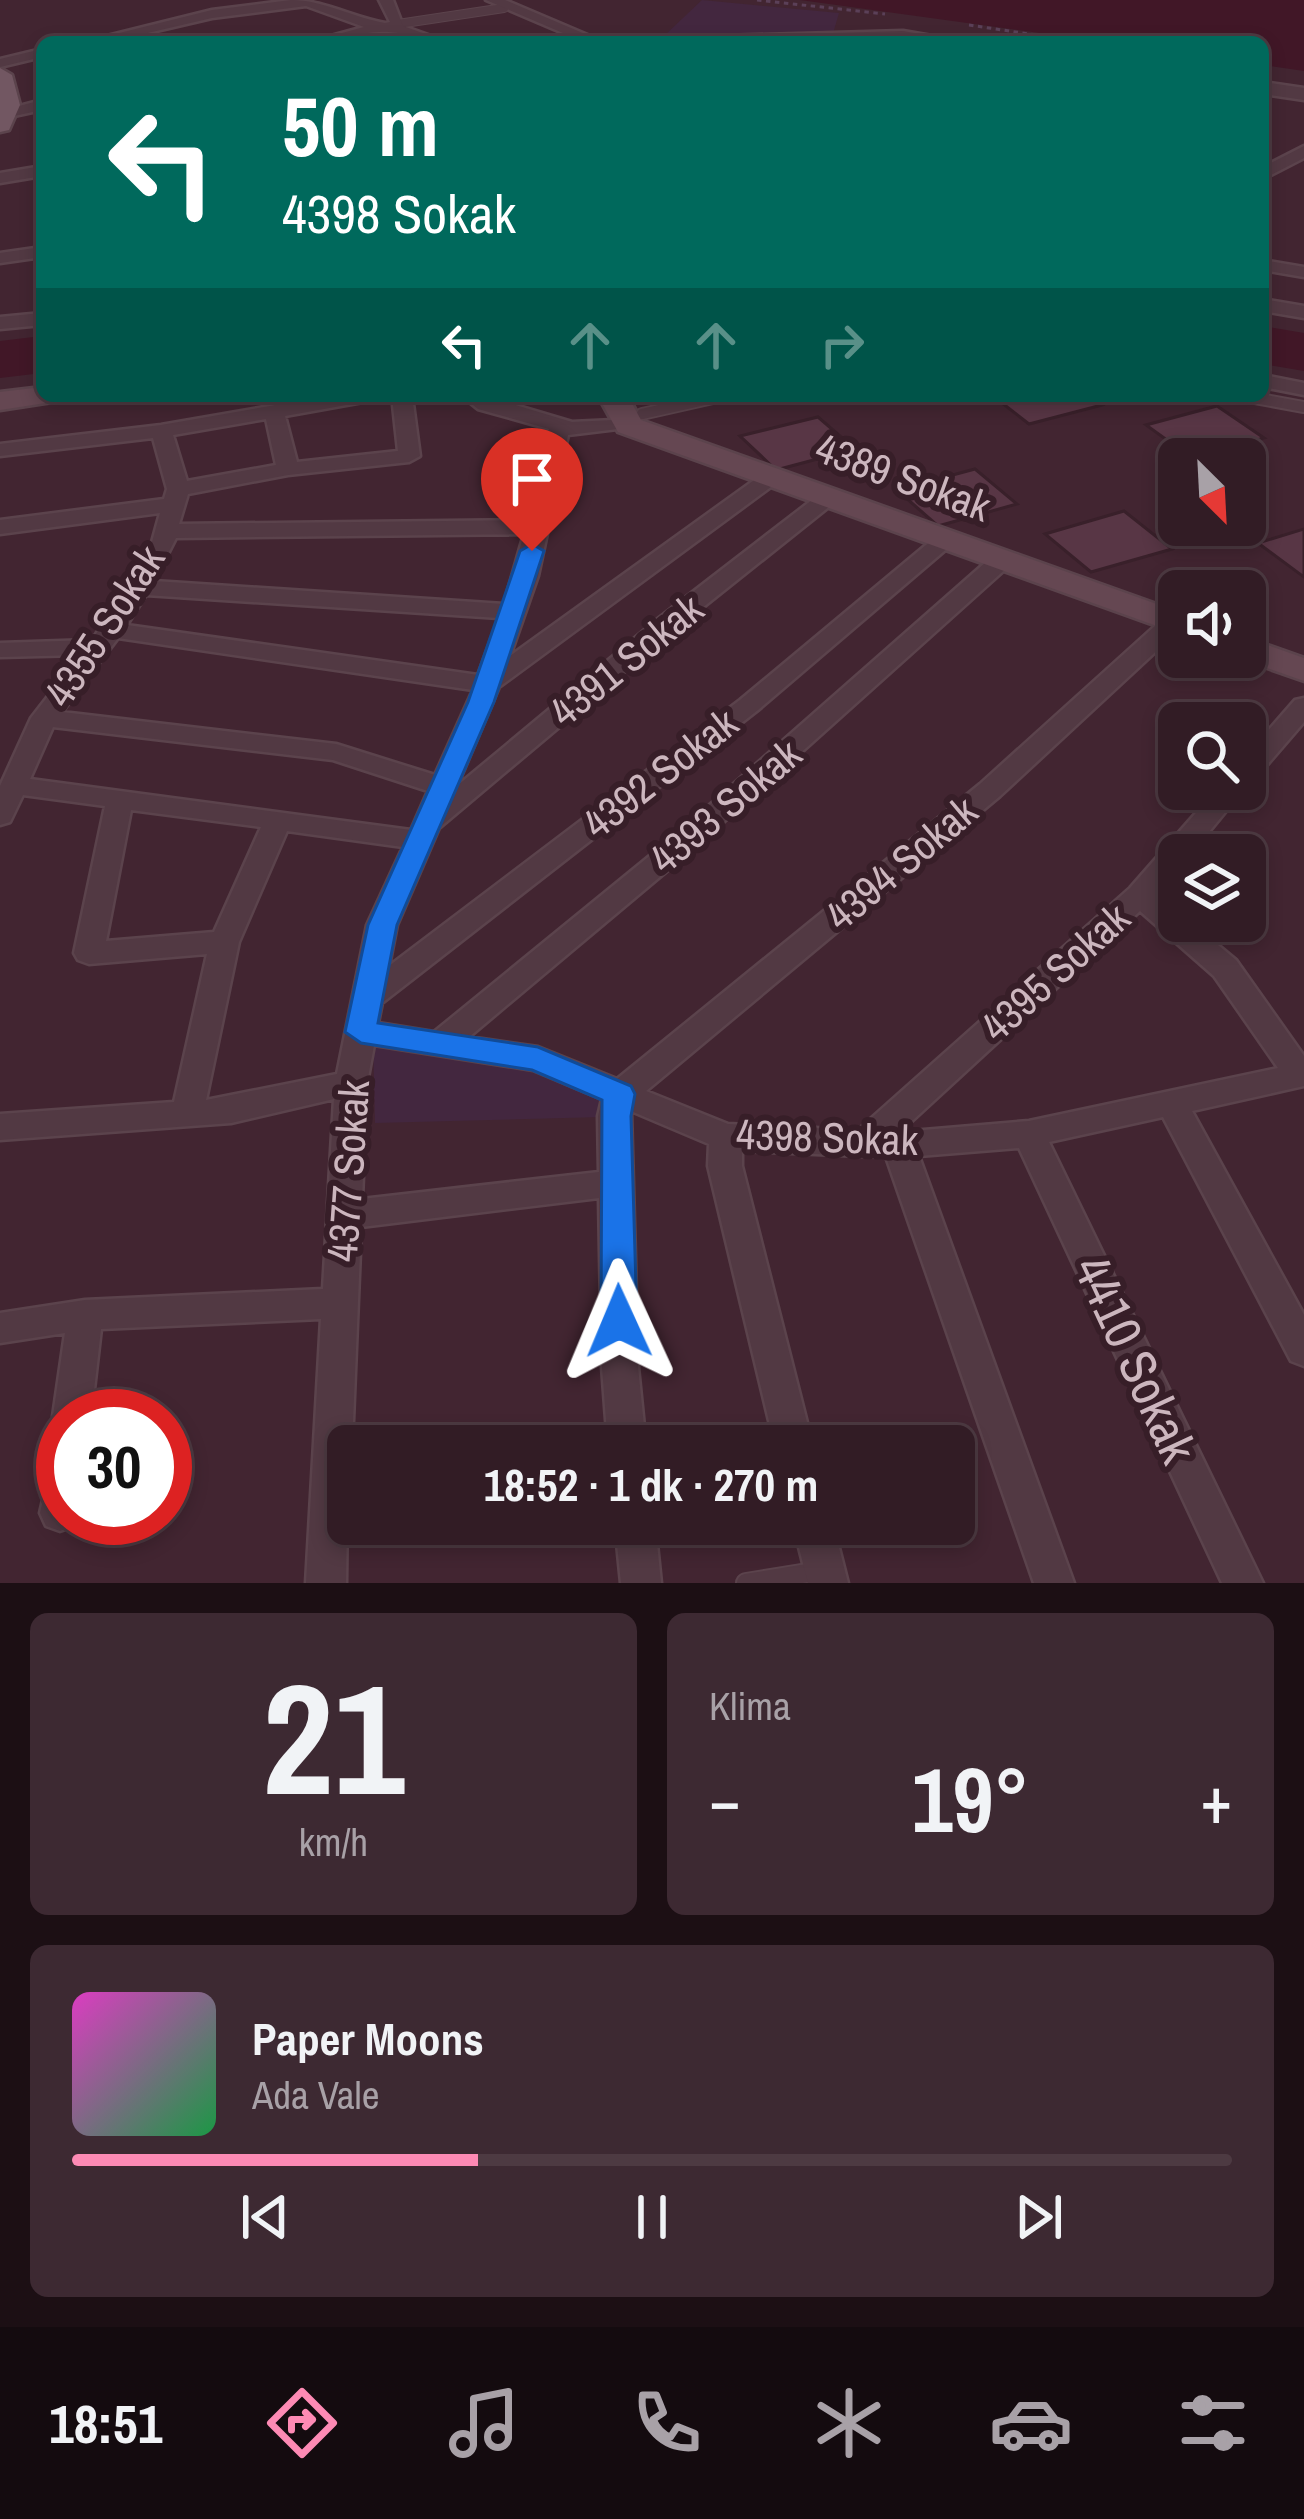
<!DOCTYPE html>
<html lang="tr">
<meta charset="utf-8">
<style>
body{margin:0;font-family:"Archivo Narrow",sans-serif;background:#3d2932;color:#f1f3f6;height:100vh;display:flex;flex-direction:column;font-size:45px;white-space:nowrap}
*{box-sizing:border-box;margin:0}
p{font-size:39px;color:#a8a1a7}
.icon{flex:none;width:66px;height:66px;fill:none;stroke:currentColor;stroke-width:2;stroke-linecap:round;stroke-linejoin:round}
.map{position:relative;height:1583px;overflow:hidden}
.sheet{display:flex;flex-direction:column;gap:30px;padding:30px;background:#1c0f14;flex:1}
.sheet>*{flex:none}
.top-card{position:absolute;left:36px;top:36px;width:1233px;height:366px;border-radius:18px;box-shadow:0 6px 18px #0003,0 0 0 3px #4d3a42;background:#00695c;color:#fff;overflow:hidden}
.needle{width:78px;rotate:156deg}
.tools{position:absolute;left:1158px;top:438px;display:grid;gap:24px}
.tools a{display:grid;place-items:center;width:108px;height:108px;border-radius:18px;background:#321c25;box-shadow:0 6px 18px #0003,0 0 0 3px #4d3a42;font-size:60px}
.speed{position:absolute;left:36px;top:1389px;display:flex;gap:24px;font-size:60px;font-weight:700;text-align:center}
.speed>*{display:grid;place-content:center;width:156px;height:156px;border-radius:50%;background:#321c25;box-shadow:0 6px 18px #0003,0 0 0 3px #4d3a42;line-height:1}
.speed .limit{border:18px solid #d22;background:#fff;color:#111}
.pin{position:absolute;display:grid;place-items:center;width:102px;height:102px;color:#fff;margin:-123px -51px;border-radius:50% 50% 50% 0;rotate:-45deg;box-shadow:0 0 12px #0007}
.pin .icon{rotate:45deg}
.me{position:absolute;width:132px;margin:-66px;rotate:359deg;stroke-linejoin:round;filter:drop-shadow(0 0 9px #0008)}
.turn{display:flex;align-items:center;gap:42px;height:252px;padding:0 48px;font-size:54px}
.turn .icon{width:156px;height:156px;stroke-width:2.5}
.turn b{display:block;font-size:84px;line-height:102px}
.lanes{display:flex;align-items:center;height:114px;padding:0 48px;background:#0003;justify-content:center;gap:60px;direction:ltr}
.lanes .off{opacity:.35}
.big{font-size:90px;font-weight:700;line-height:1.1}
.sheet .widget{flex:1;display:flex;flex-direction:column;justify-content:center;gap:18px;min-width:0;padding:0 42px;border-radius:18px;background:#3d2932}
.sheet .dial{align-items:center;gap:0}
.dial b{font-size:156px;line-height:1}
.song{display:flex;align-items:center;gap:36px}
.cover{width:144px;height:144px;border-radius:18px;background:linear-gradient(135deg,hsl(310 70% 55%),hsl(140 70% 35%))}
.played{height:12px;border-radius:6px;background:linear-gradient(90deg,#fd8ab4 35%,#4d3a42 35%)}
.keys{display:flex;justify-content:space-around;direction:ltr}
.heat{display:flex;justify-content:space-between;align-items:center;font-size:66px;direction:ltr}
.sheet .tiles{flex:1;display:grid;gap:30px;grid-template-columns:1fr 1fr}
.widget:last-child{grid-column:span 2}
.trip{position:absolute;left:327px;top:1425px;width:648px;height:120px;border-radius:18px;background:#321c25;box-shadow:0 6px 18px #0003,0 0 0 3px #4d3a42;font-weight:700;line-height:120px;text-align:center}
.tabs{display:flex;height:192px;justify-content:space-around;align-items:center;background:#140b0f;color:#a8a1a7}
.tabs .icon{width:84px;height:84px}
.tabs .active{color:#fd8ab4}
.tabs b{font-size:54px;color:#f1f3f6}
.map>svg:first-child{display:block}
.green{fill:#43273f}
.water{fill:#411727}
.building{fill:#583645;stroke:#39202a;stroke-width:3}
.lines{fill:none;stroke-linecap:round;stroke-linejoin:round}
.service-far2-casing{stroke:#5b434c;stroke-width:10}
.service-far1-casing{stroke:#5b434c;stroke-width:14}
.service-casing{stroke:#5b434c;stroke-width:22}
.minor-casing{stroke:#5b434c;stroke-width:5}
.tertiary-casing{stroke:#5b434c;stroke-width:5}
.secondary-casing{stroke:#5b434c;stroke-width:5}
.primary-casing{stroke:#5b434c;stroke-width:5}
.path{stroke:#5b4058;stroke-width:3;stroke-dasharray:4.5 4.5;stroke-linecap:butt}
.service-far2{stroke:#523943;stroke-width:8}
.service-far1{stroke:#523943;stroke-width:10}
.service{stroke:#523943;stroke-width:18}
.minor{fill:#523943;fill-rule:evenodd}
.tertiary{fill:#523943;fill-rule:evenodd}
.secondary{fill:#654752;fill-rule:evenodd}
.primary{fill:#725762;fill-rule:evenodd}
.route{fill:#1a73e8;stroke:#114b97;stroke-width:3}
.labels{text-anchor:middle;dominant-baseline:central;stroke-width:12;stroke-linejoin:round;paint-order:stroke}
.street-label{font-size:42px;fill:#ccb6be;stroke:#371e28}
.near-street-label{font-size:51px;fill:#ccb6be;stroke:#371e28}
</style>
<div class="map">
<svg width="1304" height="1583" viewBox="0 0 1304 1583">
<rect width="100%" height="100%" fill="#422531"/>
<path class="green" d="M702,0l137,13 -7,24 -167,-2z
M373,1034l165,25 73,34 -8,24 -228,6z"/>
<path class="water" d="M800,0h504v71l-41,-6v-23h-157z
M1263,326l41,7v38l-41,-7z
M42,336v37l-42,5v-37z"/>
<path class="building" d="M993,396h97l12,9 -73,19z
M1217,406l47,32 -72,20 -46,-33z
M818,417l37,32 -79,21 -36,-34z
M975,469l42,35 -79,22 -41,-36z
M1124,511l48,38 -81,23 -46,-38z
M1304,529v48l-46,-34z"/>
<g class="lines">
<defs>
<path id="service-far2" d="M398,24l106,-16"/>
<path id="service-far1" d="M1244,396l60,11
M642,414l80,-18"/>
<path id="service" d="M746,1583l74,-12"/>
<path id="minor" d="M291,0c32,0 61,17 94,23l5,-1 -11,-22h14l10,26 45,16c-21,0 -38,-9 -59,-10 -26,-2 -54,10 -80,10l55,-15 -58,-21 -94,12 -103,24h-26l129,-32z
M486,0h19l99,42h-20z
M42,49v8l-42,10v-8z
M42,100v10l-42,9v-8z
M1304,146v12l-41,21v-12z
M42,166v10l-42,7v-10z
M42,247v10l-42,6v-10z
M1263,260l41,7v10l-41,-7z
M1263,299l41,7v12l-41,-7z
M42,313v12l-42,4v-12z
M1263,375l41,8v12l-41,-8z
M328,396h45l-10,6 -78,14 12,46 101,-11 -6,-55h20l8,60 -11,6 -121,13 -100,19 -9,30 348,-4 22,-91 -71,-20 -16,-13h23l87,26 62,-3v8l-66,8 -30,141 -28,80 254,-183 8,-2 11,7 -284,209 -42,99 202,-168 162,-125 8,-2 11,7 -163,130 -238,200 -42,97 -8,41 351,-266 198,-165h16l3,5 -199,170 -376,293 -4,20 56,9 245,-200 315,-277h16l4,5 -4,5 -311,279 -230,193 69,10 79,32 363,-295 185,-167 14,-1v14l-179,166 -354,295 82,33 130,6 272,-242 87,-99 28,-1 -55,67h-11v13l-22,26 22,18v9h10l47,39 68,96v30l-112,25 112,204v51l-13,-5 -128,-244 -114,25 214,441h-41l-203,-435 -100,8 155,427h-40l-148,-426 -144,-6v15l71,280h-38l-67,-280 1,-22 -78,-33 7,256 8,79h-38l-6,-79 -3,-169 -238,29 -9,219h-4l-2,137h-40l15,-264 -220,10 -10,87h-28v13l-4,-1 -6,-12 12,-83 -65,10v-30l85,-13 238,-11 11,-190 -103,24 -231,17v-26l174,-12 33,-148 -118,10 -11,-4 -4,-7 31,-147 -82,-11 -13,27 -10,3v-39l31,-68 49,-63 -80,2v-14l92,-3 57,-87 11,-40 -160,21v-14l164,-21 3,-10 -14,-51 -153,18v-12l161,-19zM266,419l10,46 -89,16 -14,-46zM524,534l-20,70 -350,-23 22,-43zM146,595l353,23 -21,57 -351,-50zM118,638l355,52 -38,85 -99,-31 -274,-32zM53,727l280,33 95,31 -17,39 -381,-51zM131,810l130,17 -47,105 -108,9zM287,831l116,16 -36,78 -30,149 -131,26 33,-158zM1140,911l74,65 64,92 -249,53 -129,11zM374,1045l159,25 69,29 -4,17 1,56 -237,27 5,-116z
M1304,698v24l-50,58 -9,2v-25l50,-57z
M63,1468v50h14l-3,8 -14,5 -14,-5 -6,-13 9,-40z
M615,1524h40l6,59h-40z
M793,1524h40l15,59h-40z"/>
<path id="tertiary" d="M903,31l64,11h-291l9,-5z
M1263,82l41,6v12l-41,-6z"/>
<path id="secondary" d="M42,387v9h15l-5,6 -52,8v-18z
M598,396h30l13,24 538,192v22l-561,-202z
M1245,637l59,21v23l-68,-24h9z"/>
<path id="primary" d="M0,68l12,7 8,30 -11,25 -9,2z"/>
</defs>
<use href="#service-far2" class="service-far2-casing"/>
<use href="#service-far1" class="service-far1-casing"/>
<use href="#service" class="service-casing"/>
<use href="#minor" class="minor-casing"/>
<use href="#tertiary" class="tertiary-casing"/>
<use href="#secondary" class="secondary-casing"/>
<use href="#primary" class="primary-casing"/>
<path class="path" d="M757,0l128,14
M969,25l114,17"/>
<use href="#service-far2" class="service-far2"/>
<use href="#service-far1" class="service-far1"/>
<use href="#service" class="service"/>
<use href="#minor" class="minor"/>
<use href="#tertiary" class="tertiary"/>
<use href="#secondary" class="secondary"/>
<use href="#primary" class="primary"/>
</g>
<path class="route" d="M532,544l12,7 -50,151 -97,223 -19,98 160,24 93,39 4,8 -4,22 6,205 -5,11 -13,5 -13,-5 -5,-11 1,-221 -70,-30 -171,-27 -16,-11 23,-107 100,-223 52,-151z"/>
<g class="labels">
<g class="street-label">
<text transform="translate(903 477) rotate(20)">4389 Sokak</text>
<text transform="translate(104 626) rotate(-57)">4355 Sokak</text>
<text transform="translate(626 660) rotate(-39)">4391 Sokak</text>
<text transform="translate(660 773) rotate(-38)">4392 Sokak</text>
<text transform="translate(725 806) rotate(-40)">4393 Sokak</text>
<text transform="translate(901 863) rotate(-40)">4394 Sokak</text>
<text transform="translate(1055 972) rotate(-42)">4395 Sokak</text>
<text transform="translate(827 1137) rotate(2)">4398 Sokak</text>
<text transform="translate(348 1171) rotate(-86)">4377 Sokak</text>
</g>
<g class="near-street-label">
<text transform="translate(1136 1359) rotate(65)">4410 Sokak</text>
</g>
</g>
</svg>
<div class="tools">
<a><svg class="needle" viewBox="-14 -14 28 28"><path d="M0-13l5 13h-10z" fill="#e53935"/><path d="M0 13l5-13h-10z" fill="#a8a1a7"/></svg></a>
<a><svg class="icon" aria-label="sound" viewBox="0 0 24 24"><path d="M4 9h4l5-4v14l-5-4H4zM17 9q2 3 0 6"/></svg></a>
<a><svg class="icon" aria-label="search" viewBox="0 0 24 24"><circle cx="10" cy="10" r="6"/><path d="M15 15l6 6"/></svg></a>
<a><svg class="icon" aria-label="layers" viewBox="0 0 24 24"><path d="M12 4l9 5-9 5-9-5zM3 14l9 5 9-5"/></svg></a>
</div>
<div class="speed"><div class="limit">30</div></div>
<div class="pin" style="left:532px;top:551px;background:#d93025"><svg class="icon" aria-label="arrive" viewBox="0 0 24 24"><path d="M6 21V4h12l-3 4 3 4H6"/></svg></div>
<svg class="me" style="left:619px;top:1321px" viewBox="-20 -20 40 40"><path d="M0-17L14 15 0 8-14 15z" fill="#1a73e8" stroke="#fff" stroke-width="4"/></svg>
<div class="trip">18:52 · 1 dk · 270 m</div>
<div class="top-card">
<div class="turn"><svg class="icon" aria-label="left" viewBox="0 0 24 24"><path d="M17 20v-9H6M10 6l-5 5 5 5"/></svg><div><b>50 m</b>4398 Sokak</div></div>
<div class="lanes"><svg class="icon" aria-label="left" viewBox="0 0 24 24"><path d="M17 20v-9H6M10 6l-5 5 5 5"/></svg><svg class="icon off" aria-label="ahead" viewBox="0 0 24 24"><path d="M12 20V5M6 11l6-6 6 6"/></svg><svg class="icon off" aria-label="ahead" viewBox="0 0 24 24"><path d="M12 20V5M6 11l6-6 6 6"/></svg><svg class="icon off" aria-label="right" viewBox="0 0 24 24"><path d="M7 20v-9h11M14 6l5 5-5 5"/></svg></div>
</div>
</div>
<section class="sheet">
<div class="tiles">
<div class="widget dial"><b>21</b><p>km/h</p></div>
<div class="widget"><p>Klima</p>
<div class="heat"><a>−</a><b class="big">19°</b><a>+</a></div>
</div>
<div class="widget">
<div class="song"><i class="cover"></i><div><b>Paper Moons</b><p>Ada Vale</p></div></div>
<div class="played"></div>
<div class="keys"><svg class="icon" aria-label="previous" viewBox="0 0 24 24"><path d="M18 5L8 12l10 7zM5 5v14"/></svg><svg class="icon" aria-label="pause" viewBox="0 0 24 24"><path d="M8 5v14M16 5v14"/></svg><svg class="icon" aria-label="next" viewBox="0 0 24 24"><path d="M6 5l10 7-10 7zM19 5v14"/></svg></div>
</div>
</div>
</section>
<nav class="tabs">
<b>18:51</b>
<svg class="icon active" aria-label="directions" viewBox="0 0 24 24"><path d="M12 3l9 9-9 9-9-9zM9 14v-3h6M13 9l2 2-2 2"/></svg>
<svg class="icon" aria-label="music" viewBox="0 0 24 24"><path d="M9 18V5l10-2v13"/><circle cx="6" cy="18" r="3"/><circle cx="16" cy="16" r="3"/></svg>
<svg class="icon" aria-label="phone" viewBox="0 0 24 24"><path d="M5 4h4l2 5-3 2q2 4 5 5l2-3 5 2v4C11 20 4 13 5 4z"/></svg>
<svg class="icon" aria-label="climate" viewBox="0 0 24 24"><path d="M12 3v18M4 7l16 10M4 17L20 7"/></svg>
<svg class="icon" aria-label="car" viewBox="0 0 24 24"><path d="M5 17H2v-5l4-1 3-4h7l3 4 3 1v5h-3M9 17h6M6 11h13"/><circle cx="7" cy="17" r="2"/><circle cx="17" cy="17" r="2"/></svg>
<svg class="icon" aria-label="filters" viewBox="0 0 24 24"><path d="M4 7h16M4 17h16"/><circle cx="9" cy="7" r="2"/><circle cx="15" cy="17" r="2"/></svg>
</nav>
